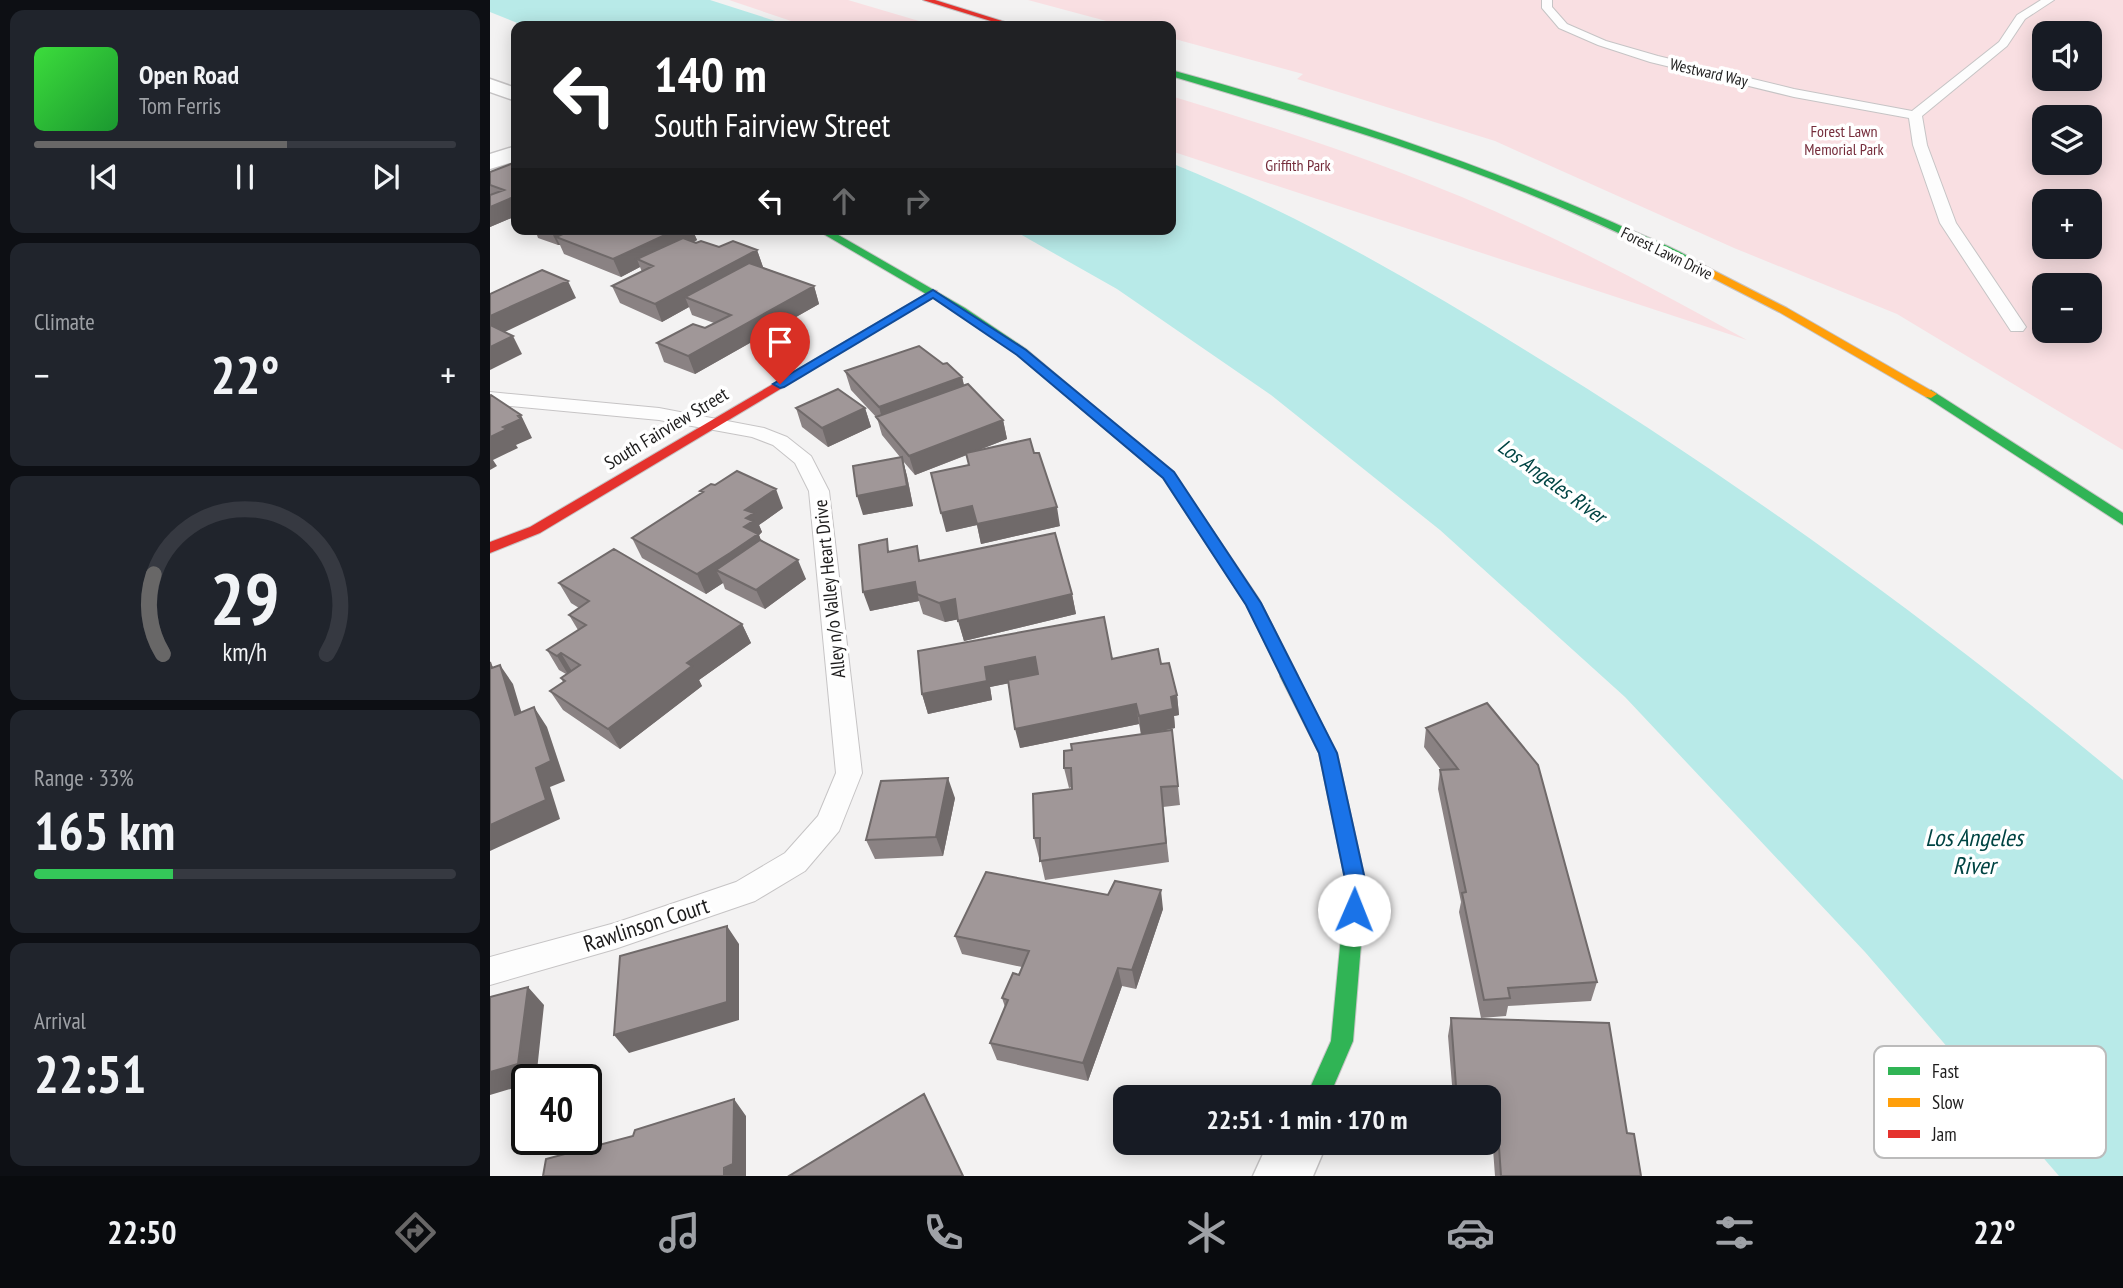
<!DOCTYPE html>
<meta charset="utf-8">
<style>
body{margin:0;font-family:"PT Sans Narrow",sans-serif;background:#20242c;color:#f1f3f6;height:100vh;display:flex;flex-direction:column;font-size:26px;white-space:nowrap}
*{box-sizing:border-box;margin:0}
p{font-size:23px;color:#9ea1a6}
.icon{flex:none;width:38px;height:38px;fill:none;stroke:currentColor;stroke-width:2;stroke-linecap:round;stroke-linejoin:round}
.map{position:relative;flex:1;overflow:hidden}
.sheet{display:flex;flex-direction:column;gap:10px;padding:10px;background:#0d0f14;width:490px}
.sheet>*{flex:none}
.guide{position:absolute;left:21px;top:21px;width:665px;height:214px;border-radius:14px;box-shadow:0 4px 18px #0003;background:#202124;color:#fff;overflow:hidden}
.controls{position:absolute;left:1542px;top:21px;display:grid;gap:14px}
.controls a{display:grid;place-items:center;width:70px;height:70px;border-radius:14px;background:#171b24;box-shadow:0 4px 18px #0003;font-size:35px}
.speed{position:absolute;left:21px;top:1064px;display:flex;gap:14px;font-size:35px;font-weight:700;text-align:center}
.speed>*{display:grid;place-content:center;width:91px;height:91px;border-radius:50%;background:#171b24;box-shadow:0 4px 18px #0003;line-height:1}
.speed .limit{border:4px solid #111;border-radius:10px;background:#fff;color:#111}
.pin{position:absolute;display:grid;place-items:center;width:60px;height:60px;color:#fff;margin:-72px -30px;border-radius:50% 50% 50% 0;rotate:-45deg;box-shadow:0 0 7px #0007}
.pin .icon{rotate:45deg}
.me{position:absolute;width:77px;margin:-38px;rotate:1deg;stroke-linejoin:round;filter:drop-shadow(0 0 5px #0008)}
.turn{display:flex;align-items:center;gap:24px;height:147px;padding:0 28px;font-size:32px}
.turn .icon{width:91px;height:91px;stroke-width:2.5}
.turn b{display:block;font-size:49px;line-height:60px}
.lanes{display:flex;align-items:center;height:66px;padding:0 28px;background:#0003;justify-content:center;gap:35px;direction:ltr}
.lanes .off{opacity:.35}
.big{font-size:52px;font-weight:700;line-height:1.1}
.sheet .tile{flex:1;display:flex;flex-direction:column;justify-content:center;gap:10px;min-width:0;padding:0 24px;border-radius:14px;background:#20242c}
.sheet .dial{align-items:center;gap:0}
.dial svg{height:182px;overflow:visible;fill:none;stroke:#363941;stroke-width:7;stroke-linecap:round;text-anchor:middle}
.dial text{fill:#f1f3f6;stroke:none}
.song{display:flex;align-items:center;gap:21px}
.cover{width:84px;height:84px;border-radius:10px;background:linear-gradient(135deg,hsl(120 70% 55%),hsl(130 70% 35%))}
.played{height:7px;border-radius:4px;background:linear-gradient(90deg,#686767 60%,#363941 60%)}
.keys{display:flex;justify-content:space-around;direction:ltr}
.heat{display:flex;justify-content:space-between;align-items:center;font-size:38px;direction:ltr}
.charge{height:10px;border-radius:5px;background:linear-gradient(90deg,#34c759 33%,#363941 0)}
.trip{position:absolute;left:623px;top:1085px;width:388px;height:70px;border-radius:14px;background:#171b24;box-shadow:0 4px 18px #0003;font-weight:700;line-height:70px;text-align:center}
.menu{display:flex;height:112px;justify-content:space-around;align-items:center;background:#090b0e;color:#9ea1a6}
.menu .icon{width:49px;height:49px}
.menu .selected{color:#686767}
.menu b{font-size:32px;color:#f1f3f6}
main{display:flex;flex:1;min-height:0}
.map>svg:first-child{display:block}
.green{fill:#f9dfe2;fill-rule:evenodd}
.water{fill:#b8eae8}
.lines{fill:none;stroke-linecap:round;stroke-linejoin:round}
.lane-casing{stroke:#c6c4c5;stroke-width:2}
.street-casing{stroke:#c6c4c5;stroke-width:3}
.fast-casing{stroke:#c6c4c5;stroke-width:2}
.slow-casing{stroke:#c6c4c5;stroke-width:2}
.jam-casing{stroke:#c6c4c5;stroke-width:2}
.lane{fill:#fdfdfd;fill-rule:evenodd}
.street{fill:#fdfdfd;fill-rule:evenodd}
.fast{fill:#30b455;fill-rule:evenodd}
.slow{fill:#ff9f0a;fill-rule:evenodd}
.jam{fill:#e5322d;fill-rule:evenodd}
.wall{fill:#8a8283}
.shaded-wall{fill:#706a6a}
.building{fill:#a09798;stroke:#706a6a;stroke-width:2}
.route{fill:#1a73e8;stroke:#114b97;stroke-width:2}
.labels{text-anchor:middle;dominant-baseline:central;stroke-width:7;stroke-linejoin:round;paint-order:stroke}
.far-street-label{font-size:16px;fill:#1d1c1c;stroke:#fff}
.far-park-label{font-size:16px;fill:#752d3b;stroke:#fff}
.street-label{font-size:19px;fill:#1d1c1c;stroke:#fff}
.water-label{font-size:21px;font-style:italic;fill:#004443;stroke:#fff}
.near-street-label{font-size:23px;fill:#1d1c1c;stroke:#fff}
.near-water-label{font-size:24px;font-style:italic;fill:#004443;stroke:#fff}
.key{fill:#fff;stroke:#bbb;stroke-width:2}
.key-label{font-size:19px;fill:#1d1c1c}
</style>
<main>
<section class="sheet">
<div class="tile">
<div class="song"><i class="cover"></i><div><b>Open Road</b><p>Tom Ferris</p></div></div>
<div class="played"></div>
<div class="keys"><svg class="icon" aria-label="previous" viewBox="0 0 24 24"><path d="M18 5L8 12l10 7zM5 5v14"/></svg><svg class="icon" aria-label="pause" viewBox="0 0 24 24"><path d="M8 5v14M16 5v14"/></svg><svg class="icon" aria-label="next" viewBox="0 0 24 24"><path d="M6 5l10 7-10 7zM19 5v14"/></svg></div>
</div>
<div class="tile"><p>Climate</p>
<div class="heat"><a>−</a><b class="big">22°</b><a>+</a></div>
</div>
<div class="tile dial"><svg viewBox="0 0 100 80">
<path d="M14 69A42 42 0 1 1 86 69"/>
<path d="M14 69A42 42 0 0 1 10 34" stroke="#686767"/>
<text x="50" y="56" font-size="32" font-weight="700">29</text>
<text x="50" y="72" font-size="11">km/h</text>
</svg></div>
<div class="tile"><p>Range · 33%</p><b class="big">165 km</b><div class="charge"></div></div>
<div class="tile"><p>Arrival</p><b class="big">22:51</b></div>
</section>
<div class="map">
<svg width="1633" height="1176" viewBox="0 0 1633 1176">
<rect width="100%" height="100%" fill="#f3f2f2"/>
<path class="green" d="M239,0h119l88,26h-130z
M538,0h1095v450l-226,-136 -163,-66 -239,-107 -198,-62 6,-5 -132,-36v-12h-46zM1554,33h46v46h-46zM1554,117h46v46h-46zM1554,201h46v46h-46zM1554,285h46v46h-46z
M681,96c120,36 240,76 354,129 76,35 149,75 222,115l-576,-189z"/>
<path class="water" d="M0,0h220l81,26h-266l-35,-14z
M681,163c123,49 241,117 354,187 209,128 409,273 598,430v396h-64l-194,-224 -240,-255 -185,-167 -169,-135 -154,-106 -106,-60h160z"/>
<g class="lines">
<defs>
<path id="lane" d="M1052,0h10v7l15,17 39,17 52,15 136,33 118,22 87,-69 18,-27 24,-15h13l-29,19 -18,27 -85,70 5,29 29,78 70,104 -3,4h-12l-71,-108 -27,-78 -4,-27 -115,-21 -144,-35 -52,-17 -39,-17 -17,-20z
M0,392l169,16 105,20 23,9 24,19 18,35 33,282 -23,58 -34,40 -50,30 -140,48 -125,36v-28l125,-34 121,-41 49,-29 33,-37 18,-43 -27,-282 -14,-28 -22,-18 -21,-8 -93,-17 -169,-16z"/>
<path id="street" d="M0,79l26,9v13l-26,-9z
M26,146v15l-26,8v-15z
M778,1143h59l-14,33h-60z"/>
<path id="fast" d="M681,70c150,41 299,89 441,152 22,10 75,30 91,44l-10,2c-65,-31 -131,-62 -199,-88 -106,-41 -215,-72 -323,-104z
M325,229h13l137,79 61,41 110,93 -2,3h-10l-106,-90 -61,-43z
M1441,390l192,123v12l-197,-128v-6z
M799,670l6,2 42,81 29,131 -13,157 -24,56h-23l25,-56 15,-157 -27,-131 -39,-77 3,-4z"/>
<path id="slow" d="M1203,264h8l86,44 150,86 -6,4 -5,-1 -147,-85 -86,-44z
M639,438l5,1 39,33 86,127 39,77 -3,4h-12l-37,-76 -83,-126 -39,-33 -2,-3z"/>
<path id="jam" d="M433,0h12l83,26h-11z
M443,290l4,1v4l-397,238 -50,20v-11l40,-15z"/>
</defs>
<use href="#lane" class="lane-casing"/>
<use href="#street" class="street-casing"/>
<use href="#fast" class="fast-casing"/>
<use href="#slow" class="slow-casing"/>
<use href="#jam" class="jam-casing"/>
<use href="#lane" class="lane"/>
<use href="#street" class="street"/>
<use href="#fast" class="fast"/>
<use href="#slow" class="slow"/>
<use href="#jam" class="jam"/>
</g>
<path class="wall" d="M26,162v54l-26,11v-55z
M39,229h163l5,11 -3,2 25,5 38,3 6,17h-1l52,19 5,18 -124,70 -31,-12 -7,-19 48,-15 9,-5 -22,-8 -3,-8 -27,15 -42,-19 -8,-17 30,-14 -2,-5 -19,10 -57,-23 -4,-9h-2l-20,-7 -2,-6z
M453,364l19,13 2,8 39,35 4,19 -28,11 81,76 -79,18 -4,-19 -31,7 23,-67 -2,-10 -52,20 -12,-14 4,15 6,30 -50,9 37,-58 -18,-22 -5,-17 -26,-28 -6,-19z
M306,408h69l6,19 -43,20 -26,-20z
M210,491l83,17 -24,17 3,7 -3,3 2,6 45,38 -41,30 -40,-20 -2,-6 -17,11 -64,-36 -10,-20 70,-45z
M401,551l30,10 151,33 4,20 -112,27 -6,-22 -13,3 -22,-8 -4,-13 -49,10z
M69,583l183,41 9,19 -52,37 3,6 -82,63 -57,-39 -13,-19 13,-9 -2,-4 5,-4 -7,-4 -12,-20 31,-20 -9,-15 10,-7 -8,-5z
M622,659l49,5 16,31 2,20 -5,1 1,12 -22,5 19,-3 8,75 -17,2 6,55 -124,18 -5,-23 -1,1 -5,-20 38,-49v-2l-3,1 -5,-20 77,-34 -2,-10 -119,24 -11,-65 -19,4 2,13 -64,14 -6,-20z
M997,703l110,279 -6,19 -83,5 -2,10 -25,2 -22,-106 2,-10 -23,-113 2,-19h1l-17,-23 2,-19z
M465,798l-12,58 -68,3 -9,-19z
M673,909l-27,80 -14,-3 -34,95 -91,-21 -7,-17 15,-36 -3,-9 17,-23 3,-8 -60,-13 -7,-18z
M961,1018l176,115 14,43h-146l-2,-27h-8v-6h4v-46h-36l-5,-61z"/>
<path class="shaded-wall" d="M26,196v9l-2,-1 2,4v8l-26,11v-20z
M60,229h46l-40,8 4,8h-2z
M185,229h17l5,11 -49,24 -11,-5 3,8 -19,10 -8,-18z
M267,250l6,17 -65,35 -13,-5 4,10 -27,15 -7,-18z
M78,281l8,17 -86,41v-23z
M324,286l5,18 -124,70 -7,-18z
M23,336l9,18 -32,16v-23z
M472,377l4,18 -82,31 -5,-19z
M375,408l6,19 -43,20 -6,-19z
M31,415l11,23 -16,7 2,3 -25,12 4,6 -7,4v-33z
M513,420l4,19 -92,36 -6,-19z
M412,457l5,19 6,30 -50,9 -6,-19z
M286,489l7,19 -24,17 3,7 -3,3 7,18 -50,17 7,13 -17,11 -9,-20 47,-47 1,-17z
M482,506l85,1 3,19 -79,18 -4,-19 -31,7 -5,-19z
M308,560l8,19 -41,30 -9,-19z
M425,582l4,19 -49,10 -7,-19z
M582,594l4,20 -112,27 -6,-20z
M465,599l5,20 -15,3 -6,-19z
M252,624l9,19 -52,37 3,6 -82,63 -12,-20 79,-66z
M71,653l12,20 -4,3 -12,-20z
M545,657l5,20 -50,10 2,13 -64,14 -6,-20 63,-27z
M10,665l13,19 15,50 -13,-19z
M687,695l2,20 -5,1 1,12 -34,7 -2,-19 32,-19z
M646,704l3,20 -119,24 -5,-19z
M44,707l13,20 18,54 -15,6 10,32 -70,32v-26l46,-57z
M458,778l7,20 -12,58 -7,-19z
M671,890l2,19 -27,80 -4,-19z
M237,926l12,18v76l-110,33 -15,-18z
M628,968l4,18 -34,95 -5,-18z
M38,987l16,18 -8,75h-9v4l-37,11v-23z
M244,1099l12,17v60h-22z"/>
<path class="building" d="M26,162v34l-26,11v-12l14,-5 -14,-5v-13z
M84,229h104l-65,30 -57,-22z
M193,238l13,5 5,-2 18,6 14,-6 24,9 -102,54 -43,-18 41,-20 -16,-7z
M259,263l65,23 -126,70 -31,-13 36,-19 12,4 26,-13 -46,-18z
M52,270l26,11 -78,35v-22z
M0,325l23,11 -23,11z
M429,346l24,18 4,-1 15,14 -83,30 -34,-36z
M478,384l35,36 -94,36 -33,-39z
M348,389l27,19 -43,20 -26,-20z
M1,395l30,20 -3,1 3,3 -18,8 4,2 -17,8v-41z
M540,439l4,14h5l18,54 -80,17 -5,-18 -31,7 -10,-40 38,-8 -3,-12z
M412,457l5,29 -50,10 -4,-30z
M247,471l39,18 -31,21 9,3 -8,5 7,3 -9,6 14,7 -28,19 -33,21 -65,-36 71,-46 -3,-1 11,-7 4,1z
M565,533l17,61 -114,27 -3,-22 -16,4 -22,-9 -2,-12 -52,10 -4,-47 28,-6 1,13 29,-6 2,15z
M270,540l38,20 -42,30 -40,-20z
M124,549l128,75 -55,39 5,3 -84,63 -58,-38 15,-10 -4,-3 19,-13 -19,-12 -4,3 -10,-6 39,-25 -17,-10 20,-14 -30,-18z
M614,617l8,42 46,-10 3,15 8,-1 8,32 -6,2 2,12 -34,7 -3,-12 -121,25 -7,-49 30,-6 -3,-17 -50,10 2,14 -65,13 -4,-43z
M0,662l2,6 8,-3 15,50 19,-8 17,54 -15,7 10,32 -56,25z
M997,703l51,62 59,217 -89,6 2,10 -26,2 -22,-107 4,-1 -26,-122 18,-1 -32,-41z
M682,730l6,56 -17,1 5,56 -126,18v-23h-6l-1,-44 39,-5 -1,-21h-7v-17l8,-1 -1,-6z
M458,778l-12,59 -70,3 15,-59z
M496,872l122,23 7,-14 46,9 -29,80 -14,-2 -35,95 -93,-20 18,-43 -6,-2 11,-25 6,2 10,-24 -74,-15z
M237,926v76l-113,33 6,-79z
M38,987l-10,77 -28,8v-75z
M961,1018l158,5 18,110 7,1 7,42h-140l-3,-44h-9v-35h-3v-10l-30,-1z
M434,1094l39,82h-174z
M244,1099l-1,65 -9,4v8h-181l3,-17 87,-23 2,-6z"/>
<path class="route" d="M443,290l93,60 148,122 87,131 76,150 29,131 -5,32 -7,3 -7,-3 -3,-6 2,-26 -27,-131 -73,-148 -83,-127 -146,-123 -84,-57 -149,89 -4,1 -7,-4z"/>
<g class="labels">
<g class="far-street-label">
<text transform="translate(1219 72) rotate(13)">Westward Way</text>
<text transform="translate(1177 253) rotate(26)">Forest Lawn Drive</text>
</g>
<g class="far-park-label">
<text x="1354" y="131">Forest Lawn<tspan x="1354" dy="18">Memorial Park</tspan></text>
<text x="808" y="165">Griffith Park</text>
</g>
<g class="street-label">
<text transform="translate(176 428) rotate(-31)">South Fairview Street</text>
<text transform="translate(339 589) rotate(-96)">Alley n/o Valley Heart Drive</text>
</g>
<g class="water-label">
<text transform="translate(1062 481) rotate(36)">Los Angeles River</text>
</g>
<g class="near-street-label">
<text transform="translate(156 924) rotate(-18)">Rawlinson Court</text>
</g>
<g class="near-water-label">
<text x="1484" y="837">Los Angeles<tspan x="1484" dy="28">River</tspan></text>
</g>
</g>
<rect x="1384" y="1046" width="232" height="112" rx="10" class="key"/>
<rect x="1398" y="1067" width="32" height="8" fill="#30b455"/>
<rect x="1398" y="1098" width="32" height="9" fill="#ff9f0a"/>
<rect x="1398" y="1130" width="32" height="8" fill="#e5322d"/>
<g class="key-label">
<text x="1442" y="1078">Fast</text>
<text x="1442" y="1109">Slow</text>
<text x="1442" y="1141">Jam</text>
</g>
</svg>
<div class="controls">
<a><svg class="icon" aria-label="sound" viewBox="0 0 24 24"><path d="M4 9h4l5-4v14l-5-4H4zM17 9q2 3 0 6"/></svg></a>
<a><svg class="icon" aria-label="layers" viewBox="0 0 24 24"><path d="M12 4l9 5-9 5-9-5zM3 14l9 5 9-5"/></svg></a>
<a>+</a>
<a>−</a>
</div>
<div class="speed"><div class="limit">40</div></div>
<div class="pin" style="left:290px;top:384px;background:#d93025"><svg class="icon" aria-label="arrive" viewBox="0 0 24 24"><path d="M6 21V4h12l-3 4 3 4H6"/></svg></div>
<svg class="me" style="left:864px;top:910px" viewBox="-20 -20 40 40"><circle r="19" fill="#fff"/><path d="M0-13L10 11 0 6-10 11z" fill="#1a73e8"/></svg>
<div class="trip">22:51 · 1 min · 170 m</div>
<div class="guide">
<div class="turn"><svg class="icon" aria-label="left" viewBox="0 0 24 24"><path d="M17 20v-9H6M10 6l-5 5 5 5"/></svg><div><b>140 m</b>South Fairview Street</div></div>
<div class="lanes"><svg class="icon" aria-label="left" viewBox="0 0 24 24"><path d="M17 20v-9H6M10 6l-5 5 5 5"/></svg><svg class="icon off" aria-label="ahead" viewBox="0 0 24 24"><path d="M12 20V5M6 11l6-6 6 6"/></svg><svg class="icon off" aria-label="right" viewBox="0 0 24 24"><path d="M7 20v-9h11M14 6l5 5-5 5"/></svg></div>
</div>
</div>
</main>
<nav class="menu">
<b>22:50</b>
<svg class="icon selected" aria-label="directions" viewBox="0 0 24 24"><path d="M12 3l9 9-9 9-9-9zM9 14v-3h6M13 9l2 2-2 2"/></svg>
<svg class="icon" aria-label="music" viewBox="0 0 24 24"><path d="M9 18V5l10-2v13"/><circle cx="6" cy="18" r="3"/><circle cx="16" cy="16" r="3"/></svg>
<svg class="icon" aria-label="phone" viewBox="0 0 24 24"><path d="M5 4h4l2 5-3 2q2 4 5 5l2-3 5 2v4C11 20 4 13 5 4z"/></svg>
<svg class="icon" aria-label="climate" viewBox="0 0 24 24"><path d="M12 3v18M4 7l16 10M4 17L20 7"/></svg>
<svg class="icon" aria-label="car" viewBox="0 0 24 24"><path d="M5 17H2v-5l4-1 3-4h7l3 4 3 1v5h-3M9 17h6M6 11h13"/><circle cx="7" cy="17" r="2"/><circle cx="17" cy="17" r="2"/></svg>
<svg class="icon" aria-label="filters" viewBox="0 0 24 24"><path d="M4 7h16M4 17h16"/><circle cx="9" cy="7" r="2"/><circle cx="15" cy="17" r="2"/></svg>
<b>22°</b>
</nav>
